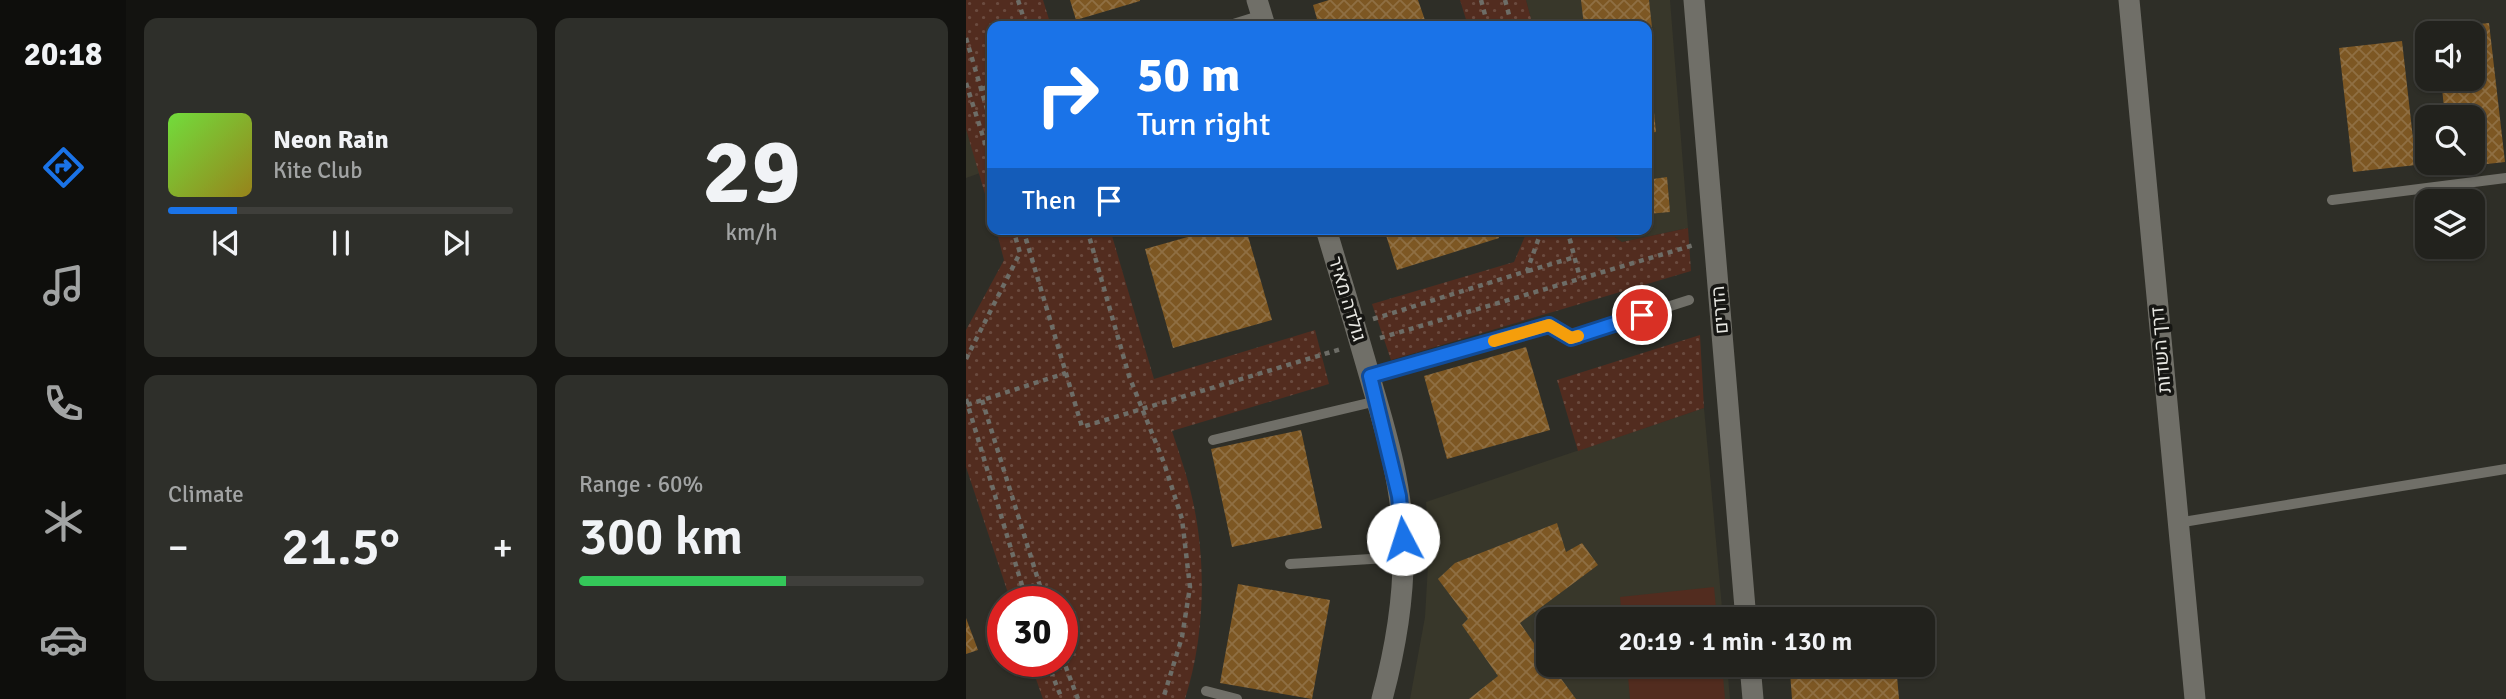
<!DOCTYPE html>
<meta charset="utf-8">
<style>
body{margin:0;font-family:Signika,Heebo,sans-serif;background:#2e2f2a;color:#f1f3f6;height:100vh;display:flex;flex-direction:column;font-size:26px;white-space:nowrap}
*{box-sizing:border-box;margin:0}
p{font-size:23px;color:#a2a4a4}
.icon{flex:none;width:38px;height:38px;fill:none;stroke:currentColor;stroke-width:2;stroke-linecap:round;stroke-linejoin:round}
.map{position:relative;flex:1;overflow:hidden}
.panel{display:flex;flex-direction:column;gap:18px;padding:18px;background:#131310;width:840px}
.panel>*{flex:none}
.hud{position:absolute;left:21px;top:21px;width:665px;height:214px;border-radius:14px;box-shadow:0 2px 5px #0004,0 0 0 2px #3f3f3b;background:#1a73e8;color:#fff;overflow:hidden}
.buttons{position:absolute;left:1449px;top:21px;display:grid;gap:14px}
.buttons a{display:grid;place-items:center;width:70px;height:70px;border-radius:14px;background:#22221d;box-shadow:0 2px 5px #0004,0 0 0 2px #3f3f3b;font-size:35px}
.speed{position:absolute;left:21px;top:586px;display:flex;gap:14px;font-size:35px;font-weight:700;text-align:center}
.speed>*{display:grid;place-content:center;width:91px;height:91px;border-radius:50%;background:#22221d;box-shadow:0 2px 5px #0004,0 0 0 2px #3f3f3b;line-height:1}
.speed .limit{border:10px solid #d22;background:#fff;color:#111}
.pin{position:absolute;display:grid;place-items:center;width:60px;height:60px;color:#fff;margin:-30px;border:4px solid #fff;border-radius:50%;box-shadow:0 2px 7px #0007}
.me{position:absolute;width:77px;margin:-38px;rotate:355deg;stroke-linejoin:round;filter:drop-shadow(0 0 5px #0008)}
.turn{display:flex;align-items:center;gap:24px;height:147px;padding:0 35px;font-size:32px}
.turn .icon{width:91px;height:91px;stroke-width:2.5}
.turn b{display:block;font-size:49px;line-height:60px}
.then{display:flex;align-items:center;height:66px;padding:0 35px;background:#0003;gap:14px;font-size:26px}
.big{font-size:52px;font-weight:600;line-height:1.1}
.panel .card{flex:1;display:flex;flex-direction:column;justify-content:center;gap:10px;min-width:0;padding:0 24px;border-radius:14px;background:#2e2f2a}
.panel .dial{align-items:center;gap:0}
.dial b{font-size:91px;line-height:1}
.song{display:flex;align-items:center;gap:21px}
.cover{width:84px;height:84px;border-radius:10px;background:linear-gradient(135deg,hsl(100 70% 55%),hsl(50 70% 35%))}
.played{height:7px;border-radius:4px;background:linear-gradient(90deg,#1a73e8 20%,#3f3f3b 20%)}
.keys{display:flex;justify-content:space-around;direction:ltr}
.heat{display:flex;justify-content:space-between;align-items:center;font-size:38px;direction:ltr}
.charge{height:10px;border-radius:5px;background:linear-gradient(90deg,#34c759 60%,#3f3f3b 0)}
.panel .tiles{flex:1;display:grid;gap:18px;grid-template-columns:repeat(2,1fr)}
.trip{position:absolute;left:570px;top:607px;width:399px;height:70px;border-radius:14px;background:#22221d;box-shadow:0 2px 5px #0004,0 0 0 2px #3f3f3b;font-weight:600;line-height:70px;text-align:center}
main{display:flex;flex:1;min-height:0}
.menu{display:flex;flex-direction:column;width:126px;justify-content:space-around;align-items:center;background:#0e0e0c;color:#a2a4a4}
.menu .icon{width:49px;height:49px}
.menu .active{color:#1a73e8}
.menu b{font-size:32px;color:#f1f3f6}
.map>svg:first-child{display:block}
.built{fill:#38372a}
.park{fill:url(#park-dots)}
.pitch{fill:#522c1f}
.building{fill:url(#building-cross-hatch)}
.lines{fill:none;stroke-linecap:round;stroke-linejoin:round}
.path{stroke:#6d6d67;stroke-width:4.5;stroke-dasharray:5 5;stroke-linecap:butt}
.service{stroke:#706f68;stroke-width:10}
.minor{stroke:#706f68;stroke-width:21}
.route-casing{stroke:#114b97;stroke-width:18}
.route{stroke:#1a73e8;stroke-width:12}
.slow{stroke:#f59e0b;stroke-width:12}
.labels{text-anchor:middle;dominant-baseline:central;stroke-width:7;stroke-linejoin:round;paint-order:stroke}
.street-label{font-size:19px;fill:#e8e8e3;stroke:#161613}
</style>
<main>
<nav class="menu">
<b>20:18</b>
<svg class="icon active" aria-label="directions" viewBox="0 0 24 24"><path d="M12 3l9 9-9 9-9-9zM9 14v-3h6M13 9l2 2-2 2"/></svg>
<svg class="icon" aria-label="music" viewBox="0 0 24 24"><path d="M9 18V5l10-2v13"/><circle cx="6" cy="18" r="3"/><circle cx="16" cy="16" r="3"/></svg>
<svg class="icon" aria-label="phone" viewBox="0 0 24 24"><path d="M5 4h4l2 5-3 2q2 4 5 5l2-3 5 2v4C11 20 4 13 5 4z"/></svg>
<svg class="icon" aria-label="climate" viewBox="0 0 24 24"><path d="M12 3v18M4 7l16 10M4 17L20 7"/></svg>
<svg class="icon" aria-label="car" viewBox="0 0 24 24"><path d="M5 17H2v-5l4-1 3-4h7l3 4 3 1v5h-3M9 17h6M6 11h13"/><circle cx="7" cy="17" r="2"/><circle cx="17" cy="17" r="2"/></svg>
</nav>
<section class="panel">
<div class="tiles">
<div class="card">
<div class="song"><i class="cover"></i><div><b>Neon Rain</b><p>Kite Club</p></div></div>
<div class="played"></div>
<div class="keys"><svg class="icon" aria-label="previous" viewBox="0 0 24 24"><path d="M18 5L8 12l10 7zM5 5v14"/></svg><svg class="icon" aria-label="pause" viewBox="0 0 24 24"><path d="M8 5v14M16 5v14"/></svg><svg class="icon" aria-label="next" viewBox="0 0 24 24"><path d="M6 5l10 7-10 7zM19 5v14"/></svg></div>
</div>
<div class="card dial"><b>29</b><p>km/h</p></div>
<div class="card"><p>Climate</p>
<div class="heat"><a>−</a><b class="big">21.5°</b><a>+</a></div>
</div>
<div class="card"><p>Range · 60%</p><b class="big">300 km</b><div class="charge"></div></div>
</div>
</section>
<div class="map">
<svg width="1540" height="699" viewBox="0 0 1540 699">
<defs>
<pattern id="park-dots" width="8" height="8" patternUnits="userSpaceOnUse" patternTransform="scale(1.75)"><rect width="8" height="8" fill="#522c1f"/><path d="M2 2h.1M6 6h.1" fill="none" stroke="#6b4b3f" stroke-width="1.8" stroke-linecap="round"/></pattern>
<pattern id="building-cross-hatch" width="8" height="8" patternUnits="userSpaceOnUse" patternTransform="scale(1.75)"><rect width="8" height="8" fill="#7d5723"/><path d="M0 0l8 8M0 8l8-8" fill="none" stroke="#8f6f43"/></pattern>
</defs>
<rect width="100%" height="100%" fill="#2e2e27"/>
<path class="built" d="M560,0h144l18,228 -66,14 -19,-13h44v-203h-114z
M0,129l14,44 -14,5z
M738,408l19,211 -174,1v45h178l3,34h-320l15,-82 4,-69 -3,-46z"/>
<path class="park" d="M0,0h77l8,26h-59v192l-26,-89z
M494,0h66l7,26h-65z
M722,228l3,43 -300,89 -19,-56 142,-42 14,-33h75l19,13z
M30,229h114l44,150 161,-49 14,54 -157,47c6,19 13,38 18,58 17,66 16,144 -5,210h-142l-13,-37h32v-60h-51l-45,-135v-137l38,-70z
M734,335l4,73 -126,43 -21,-71z"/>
<path class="pitch" d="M748,587l3,32h-95l-2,-22z
M661,665h95l3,34h-95z"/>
<path class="building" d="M104,0h70v1l-64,19z
M363,0h89l9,26h-108l-6,-21z
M615,0h68l5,46 -7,1v-21h-63z
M1523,23l16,139 -54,6v-5h22v-46h-28l-4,-38h32v-46h-37l-1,-4z
M1436,41l14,124 -63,7 -14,-124z
M681,103h6l3,29 -9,1z
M681,161h4l2,18 14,-2 3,35 -23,2z
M250,229h30l26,91 -99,28 -28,-99z
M418,229h112l3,9 -102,32z
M560,347l24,83 -103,29 -23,-83z
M335,430l21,98 -90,19 -21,-98z
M591,523l9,29 16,-9 16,22 -78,58 29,42h2l25,34h-107l29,-23 -36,-51 6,-6 -30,-40 17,-16z
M272,584l92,16 -18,99 -92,-16z
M0,618l12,32 -12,4z
M893,665h37l3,34h-107l-2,-27z"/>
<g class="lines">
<path class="path" d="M52,0l8,26
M515,0l7,26
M539,0l7,26
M0,38l26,88
M0,83l26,82
M15,89l11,-3
M57,229l59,198 259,-78
M121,229l42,147 35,87 18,56 8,68 -8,50 -19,62
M601,229l13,49
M562,271l47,-14
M407,319l154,-48 15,-42
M414,338l314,-93
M0,359l54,-106 -7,-24
M0,399l61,203
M16,400l63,202
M1,405l99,-32
M96,657l16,42
M81,662l15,37"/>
<path class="service" d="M261,26l35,-11
M1366,200l174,-22
M404,376l179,-51 22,13 118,-38
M247,440l164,-39
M1211,523l329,-54
M324,564l113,-7
M240,691l31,8"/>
<path class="minor" d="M291,0l8,26
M728,0l52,620
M1163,0l66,699
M360,229c16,53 32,106 47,159 15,50 29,101 30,152 2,55 -7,107 -21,159
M784,665l3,34"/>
</g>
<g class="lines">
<defs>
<path id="route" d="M437,539l-4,-43 -29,-120 179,-51 22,13 71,-23"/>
</defs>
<use href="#route" class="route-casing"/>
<use href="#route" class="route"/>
<path class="slow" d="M528,341l55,-16 22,13 7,-2"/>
</g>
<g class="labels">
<g class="street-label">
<text transform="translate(381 299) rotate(73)">גולדה מאיר</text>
<text transform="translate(754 310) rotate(-95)">הדרים</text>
<text transform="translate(1195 350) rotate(-95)">דרך השדות</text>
</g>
</g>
</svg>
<div class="buttons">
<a><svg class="icon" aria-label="sound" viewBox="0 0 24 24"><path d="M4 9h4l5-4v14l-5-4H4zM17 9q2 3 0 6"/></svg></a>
<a><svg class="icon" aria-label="search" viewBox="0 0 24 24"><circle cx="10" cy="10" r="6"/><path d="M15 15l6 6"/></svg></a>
<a><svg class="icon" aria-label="layers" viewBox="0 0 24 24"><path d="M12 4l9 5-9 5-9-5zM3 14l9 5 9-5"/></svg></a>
</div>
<div class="speed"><div class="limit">30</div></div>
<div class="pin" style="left:676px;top:315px;background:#d93025"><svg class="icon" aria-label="arrive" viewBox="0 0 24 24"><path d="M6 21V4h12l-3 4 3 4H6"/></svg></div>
<svg class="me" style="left:437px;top:539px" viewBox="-20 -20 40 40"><circle r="19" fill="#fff"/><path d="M0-13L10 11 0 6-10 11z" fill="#1a73e8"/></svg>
<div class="trip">20:19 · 1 min · 130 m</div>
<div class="hud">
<div class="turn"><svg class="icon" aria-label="right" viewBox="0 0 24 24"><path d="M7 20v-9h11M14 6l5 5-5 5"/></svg><div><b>50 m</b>Turn right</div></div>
<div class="then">Then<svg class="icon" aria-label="arrive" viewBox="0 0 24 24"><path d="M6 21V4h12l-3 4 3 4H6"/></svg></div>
</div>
</div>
</main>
